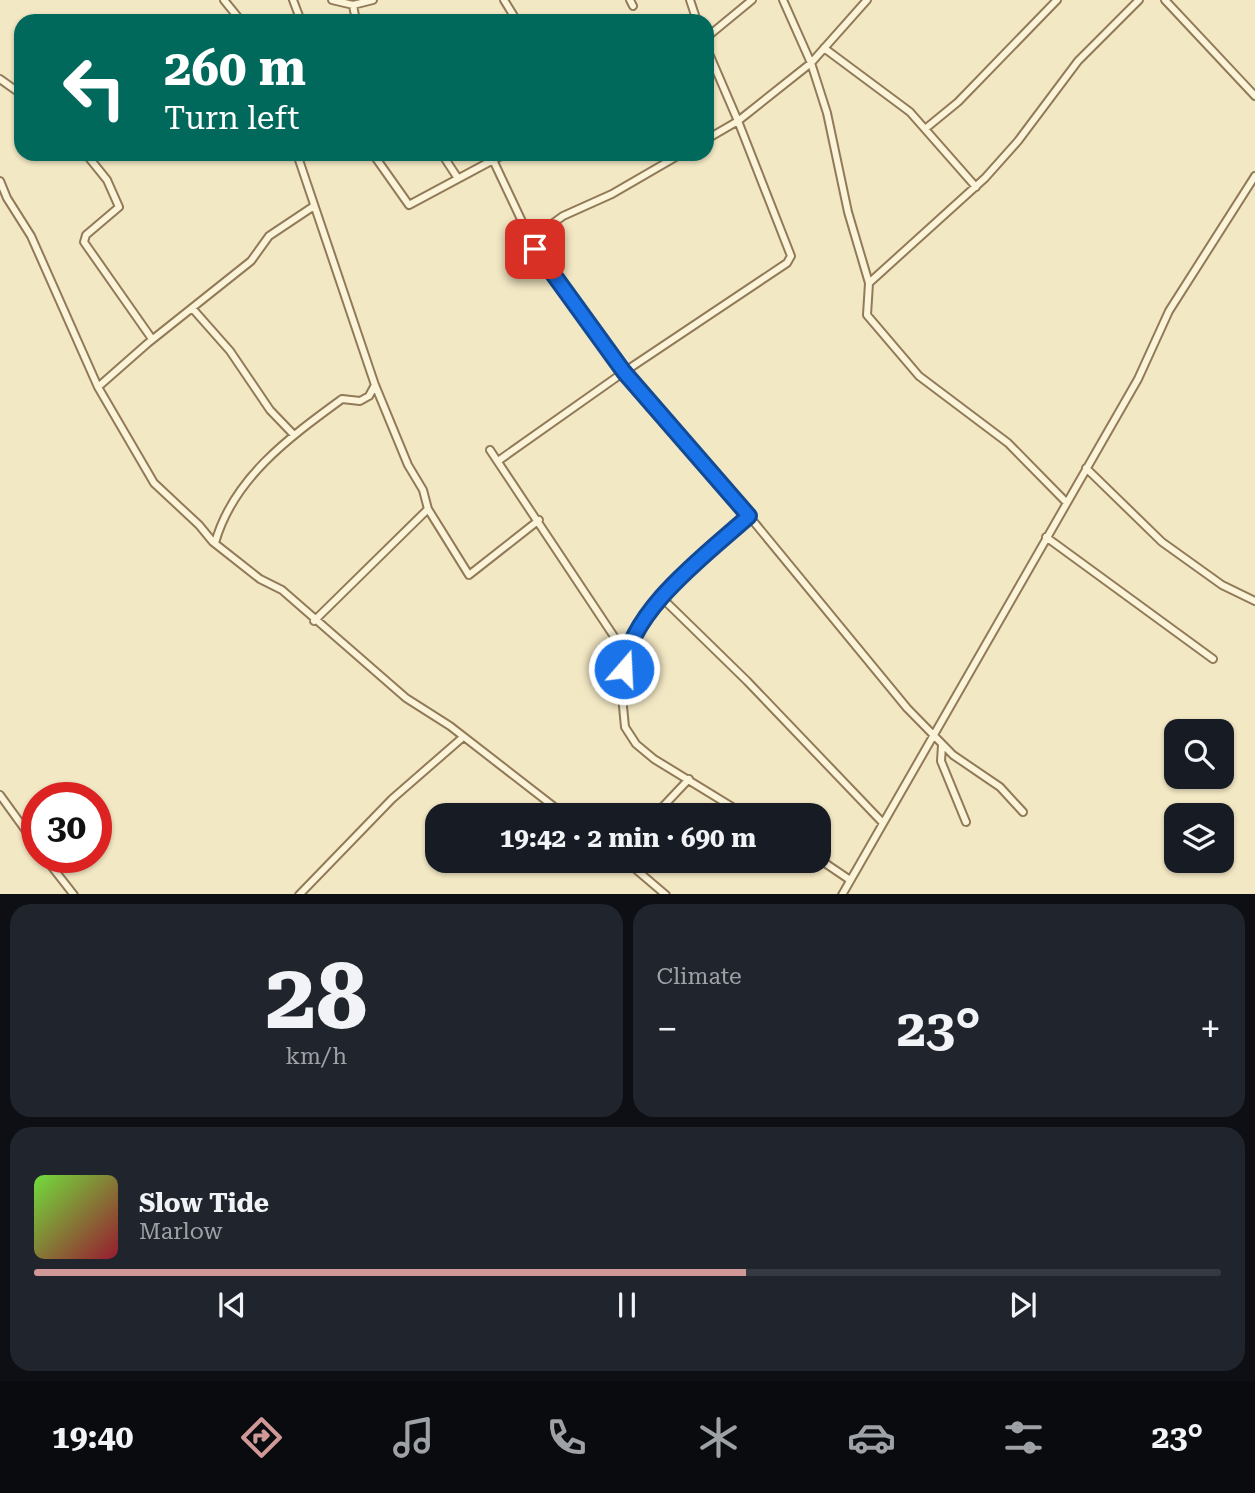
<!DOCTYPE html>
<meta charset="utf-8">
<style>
body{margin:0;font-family:"Roboto Serif",serif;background:#20242c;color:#f1f3f6;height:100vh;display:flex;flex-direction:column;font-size:26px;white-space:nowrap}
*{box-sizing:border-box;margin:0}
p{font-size:23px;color:#9ea1a6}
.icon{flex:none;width:38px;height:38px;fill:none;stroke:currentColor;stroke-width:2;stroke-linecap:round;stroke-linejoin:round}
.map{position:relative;height:894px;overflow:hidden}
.sheet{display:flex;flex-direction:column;gap:10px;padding:10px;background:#0d0f14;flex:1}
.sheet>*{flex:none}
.guide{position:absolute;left:14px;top:14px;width:700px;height:147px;border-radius:21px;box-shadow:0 2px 5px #0004;background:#00695c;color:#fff;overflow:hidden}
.buttons{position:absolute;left:1164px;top:719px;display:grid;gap:14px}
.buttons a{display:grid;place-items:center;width:70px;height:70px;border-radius:14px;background:#171b24;box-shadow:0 2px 5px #0004;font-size:35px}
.speed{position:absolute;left:21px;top:782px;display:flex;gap:14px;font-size:35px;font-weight:700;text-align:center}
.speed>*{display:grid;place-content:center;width:91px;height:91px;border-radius:50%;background:#171b24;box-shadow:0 2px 5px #0004;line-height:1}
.speed .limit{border:10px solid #d22;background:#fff;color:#111}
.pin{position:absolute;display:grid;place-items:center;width:60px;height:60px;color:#fff;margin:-30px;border-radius:14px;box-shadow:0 4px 10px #0006}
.me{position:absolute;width:77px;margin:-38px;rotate:19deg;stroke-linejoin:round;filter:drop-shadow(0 0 5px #0008)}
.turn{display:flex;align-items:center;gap:24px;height:147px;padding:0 35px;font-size:32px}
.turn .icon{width:91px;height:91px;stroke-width:2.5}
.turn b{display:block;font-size:49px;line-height:60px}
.big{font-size:52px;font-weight:700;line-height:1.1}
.sheet .widget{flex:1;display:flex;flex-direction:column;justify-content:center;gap:10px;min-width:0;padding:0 24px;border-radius:21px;background:#20242c}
.sheet .dial{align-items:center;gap:0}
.dial b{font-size:91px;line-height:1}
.song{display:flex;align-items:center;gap:21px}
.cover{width:84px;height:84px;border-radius:10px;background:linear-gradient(135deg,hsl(100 70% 55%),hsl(350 70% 35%))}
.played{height:7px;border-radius:4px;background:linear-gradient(90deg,#d09896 60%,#363941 60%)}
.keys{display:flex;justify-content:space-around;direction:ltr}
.heat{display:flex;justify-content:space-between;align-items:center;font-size:38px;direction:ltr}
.sheet .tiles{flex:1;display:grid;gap:10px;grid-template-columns:1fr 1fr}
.widget:last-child{grid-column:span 2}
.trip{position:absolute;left:425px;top:803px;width:406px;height:70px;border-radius:21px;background:#171b24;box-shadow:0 2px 5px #0004;font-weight:700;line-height:70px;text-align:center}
.menu{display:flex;height:112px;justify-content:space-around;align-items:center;background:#090b0e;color:#9ea1a6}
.menu .icon{width:49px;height:49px}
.menu .active{color:#d09896}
.menu b{font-size:32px;color:#f1f3f6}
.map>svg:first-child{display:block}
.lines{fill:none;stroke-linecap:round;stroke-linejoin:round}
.minor-casing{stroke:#917a58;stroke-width:10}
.minor{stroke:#fcf4d9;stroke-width:6}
.route-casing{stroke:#114b97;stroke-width:18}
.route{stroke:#1a73e8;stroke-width:12}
</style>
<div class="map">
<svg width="1255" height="895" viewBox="0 0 1255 895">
<rect width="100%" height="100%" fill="#f3e8c4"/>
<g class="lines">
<defs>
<path id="minor" d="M224,0l17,21
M293,0l8,21
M332,0l21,5
M504,0l13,21
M630,0l3,6
M690,0l7,21
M783,0l28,63 16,50 21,99 21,71 -2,32 52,61 89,67 58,59
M1165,0l90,96
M356,21l-3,-16 20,-5
M707,37l45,-37
M824,48l86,64 66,75
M707,49l31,72 73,-58 56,-63
M0,79l21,15
M925,129l33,-27 99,-102
M707,139l31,-18 53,135 -4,7 -163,109 88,99 195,237 46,47 47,32 23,25
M86,154l21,26 12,27 -33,28 -2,7 68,97
M297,154l78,231 33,80 15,25 5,19 -114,112
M373,154l36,51 84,-45
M442,154l15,23
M0,181l7,17 24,38 67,151 56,96 45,42 14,17 47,37 22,11 124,108 44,28 116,90
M535,249l17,-25 11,-8 49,-22 69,-40
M869,283l116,-105 33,-37 60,-80 61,-61
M192,308l38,43 40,59 24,25
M98,387l50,-44 103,-82 18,-25 45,-30
M490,450l135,203
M498,461l126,-89 -89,-123 -42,-89 13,-6
M1086,468l76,74 60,43 33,16
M428,509l41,66 70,-55
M1046,537l167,122
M215,543c18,-65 75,-106 127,-144l18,2 9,-5 6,-11
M662,598l85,83 135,141
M942,745l-1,16 25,61
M0,795l37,51
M654,816l35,-37
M747,816l-93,-57 -18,-15 -11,-17 -3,-31 3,-43 28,-46 96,-91
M45,858l29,37
M819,859l31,21
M626,861l40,34
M299,895l93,-96 70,-61
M842,895l296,-516 31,-68 86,-135"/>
</defs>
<use href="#minor" class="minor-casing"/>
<use href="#minor" class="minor"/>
</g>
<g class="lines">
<defs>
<path id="route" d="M535,249l89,123 125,144c-42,38 -119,94 -125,153"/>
</defs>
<use href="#route" class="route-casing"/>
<use href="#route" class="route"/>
</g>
</svg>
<div class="buttons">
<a><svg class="icon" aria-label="search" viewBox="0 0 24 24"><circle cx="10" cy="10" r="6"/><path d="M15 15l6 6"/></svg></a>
<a><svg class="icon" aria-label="layers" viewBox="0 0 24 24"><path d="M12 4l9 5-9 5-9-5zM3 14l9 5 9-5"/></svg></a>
</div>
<div class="speed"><div class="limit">30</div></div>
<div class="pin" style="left:535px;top:249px;background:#d93025"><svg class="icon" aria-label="arrive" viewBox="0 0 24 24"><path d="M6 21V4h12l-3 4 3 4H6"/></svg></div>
<svg class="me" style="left:624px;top:669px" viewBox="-20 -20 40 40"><circle r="17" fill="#1a73e8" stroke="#fff" stroke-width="3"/><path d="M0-11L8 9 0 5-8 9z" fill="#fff"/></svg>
<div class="trip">19:42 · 2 min · 690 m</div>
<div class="guide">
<div class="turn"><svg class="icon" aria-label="left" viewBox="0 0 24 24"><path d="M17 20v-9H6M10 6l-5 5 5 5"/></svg><div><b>260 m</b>Turn left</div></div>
</div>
</div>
<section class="sheet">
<div class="tiles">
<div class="widget dial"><b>28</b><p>km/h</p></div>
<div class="widget"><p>Climate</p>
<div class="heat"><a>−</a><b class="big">23°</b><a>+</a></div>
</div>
<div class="widget">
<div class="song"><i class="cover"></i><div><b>Slow Tide</b><p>Marlow</p></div></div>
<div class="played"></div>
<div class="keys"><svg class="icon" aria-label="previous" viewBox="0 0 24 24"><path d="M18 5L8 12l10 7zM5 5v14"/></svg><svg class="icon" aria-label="pause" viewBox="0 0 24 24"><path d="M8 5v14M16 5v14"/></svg><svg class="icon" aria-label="next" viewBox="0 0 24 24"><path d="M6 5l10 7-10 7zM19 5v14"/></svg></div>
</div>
</div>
</section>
<nav class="menu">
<b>19:40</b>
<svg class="icon active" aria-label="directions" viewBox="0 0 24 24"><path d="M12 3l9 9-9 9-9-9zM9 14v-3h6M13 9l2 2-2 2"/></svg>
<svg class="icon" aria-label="music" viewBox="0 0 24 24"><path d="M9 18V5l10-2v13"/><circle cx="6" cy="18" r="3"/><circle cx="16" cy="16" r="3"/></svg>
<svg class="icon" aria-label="phone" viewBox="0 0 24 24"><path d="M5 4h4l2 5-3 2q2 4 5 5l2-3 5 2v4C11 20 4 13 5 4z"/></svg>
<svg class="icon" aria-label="climate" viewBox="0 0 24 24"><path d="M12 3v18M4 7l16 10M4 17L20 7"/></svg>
<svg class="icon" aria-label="car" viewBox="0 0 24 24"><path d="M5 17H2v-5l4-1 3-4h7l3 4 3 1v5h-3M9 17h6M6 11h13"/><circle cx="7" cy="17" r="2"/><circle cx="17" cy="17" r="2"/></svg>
<svg class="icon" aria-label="filters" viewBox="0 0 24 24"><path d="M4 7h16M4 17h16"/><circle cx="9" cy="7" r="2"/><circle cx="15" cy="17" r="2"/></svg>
<b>23°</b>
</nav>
